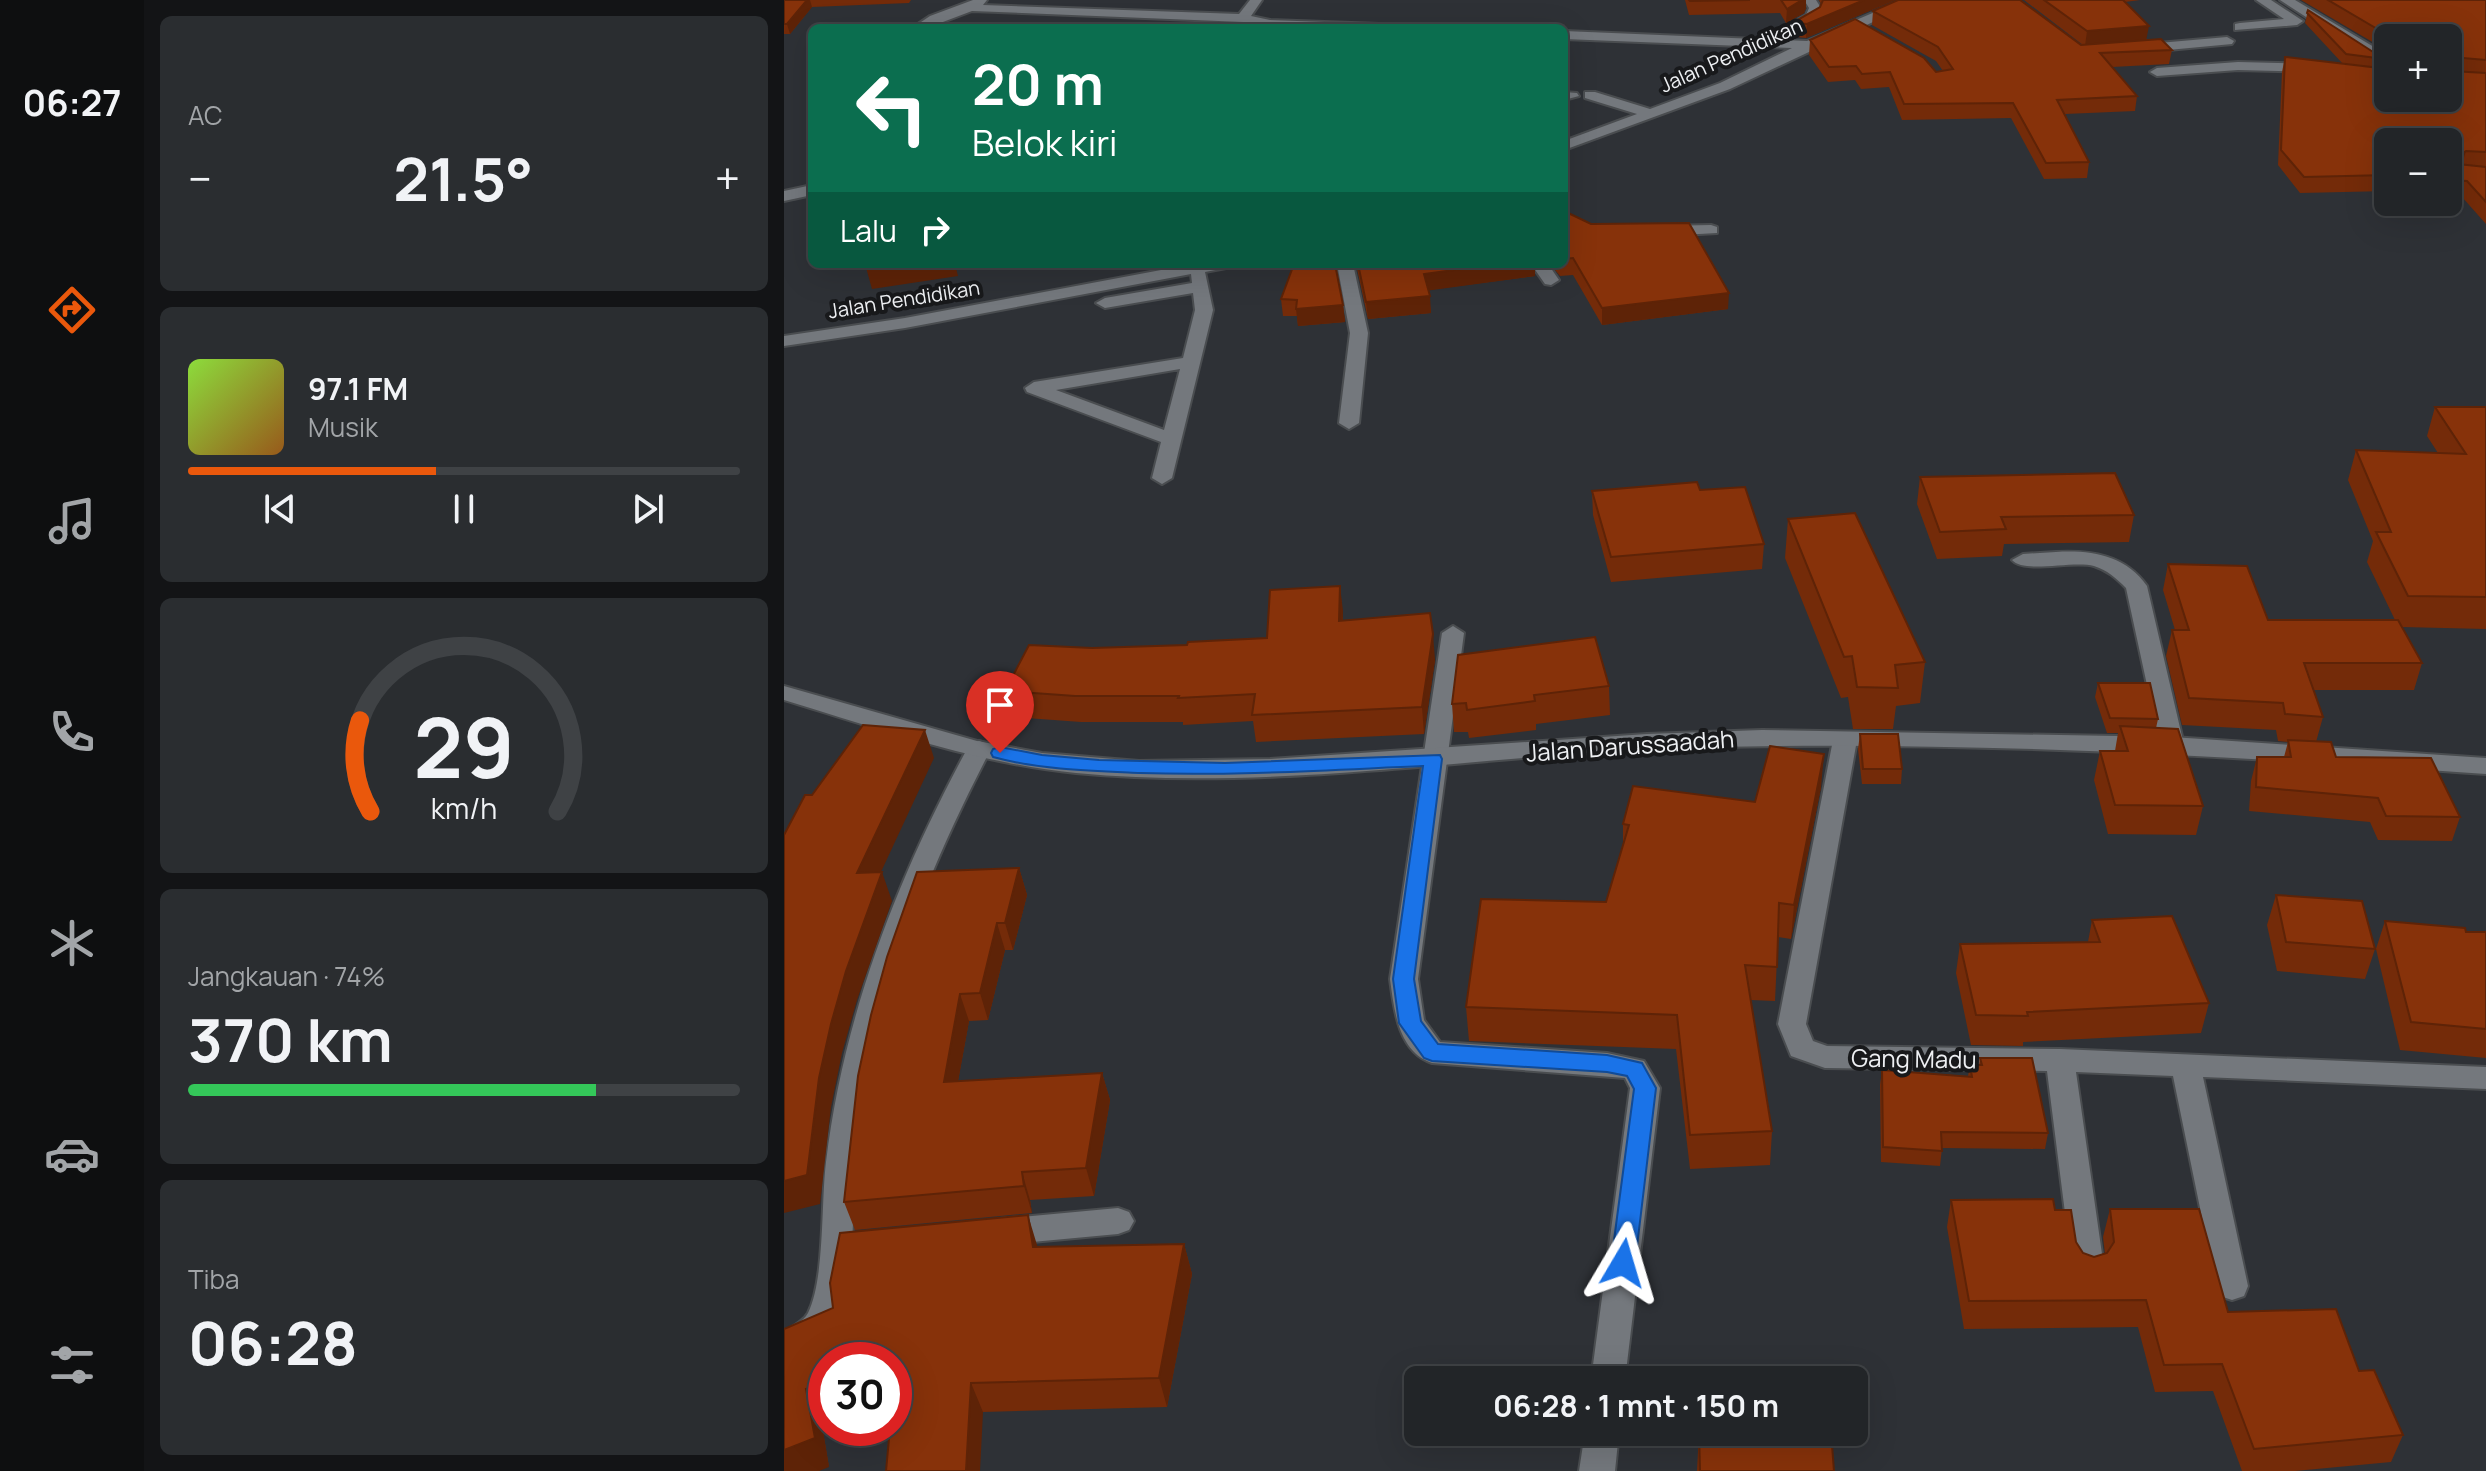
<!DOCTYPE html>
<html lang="id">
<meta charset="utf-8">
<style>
body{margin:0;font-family:Manrope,sans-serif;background:#2a2d30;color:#f1f3f6;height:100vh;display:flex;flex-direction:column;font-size:30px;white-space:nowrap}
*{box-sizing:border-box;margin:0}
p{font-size:26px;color:#a2a5a8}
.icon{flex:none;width:44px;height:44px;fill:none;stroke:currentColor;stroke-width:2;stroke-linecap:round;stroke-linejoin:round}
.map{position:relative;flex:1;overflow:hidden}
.sheet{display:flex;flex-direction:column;gap:16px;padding:16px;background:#131416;width:640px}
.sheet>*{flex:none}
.guide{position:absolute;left:24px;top:24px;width:760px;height:244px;border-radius:12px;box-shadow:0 8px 32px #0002,0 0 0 2px #3f4245;background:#0b6e4f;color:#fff;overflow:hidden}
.tools{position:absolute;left:1590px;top:24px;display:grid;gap:16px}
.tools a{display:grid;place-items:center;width:88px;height:88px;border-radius:12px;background:#222528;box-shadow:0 8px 32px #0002,0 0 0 2px #3f4245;font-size:40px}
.speed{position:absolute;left:24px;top:1342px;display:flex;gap:16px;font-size:40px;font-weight:700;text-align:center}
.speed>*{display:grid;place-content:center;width:104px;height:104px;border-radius:50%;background:#222528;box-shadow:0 8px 32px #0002,0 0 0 2px #3f4245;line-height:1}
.speed .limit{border:12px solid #d22;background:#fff;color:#111}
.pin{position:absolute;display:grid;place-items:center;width:68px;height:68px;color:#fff;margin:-82px -34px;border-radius:50% 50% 50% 0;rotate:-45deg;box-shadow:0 0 8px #0007}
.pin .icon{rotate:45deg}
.me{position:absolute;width:88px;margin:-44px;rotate:7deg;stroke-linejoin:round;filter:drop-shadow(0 0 6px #0008)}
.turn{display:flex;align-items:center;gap:28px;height:168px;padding:0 32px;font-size:36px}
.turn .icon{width:104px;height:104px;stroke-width:2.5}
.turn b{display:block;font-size:56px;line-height:68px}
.then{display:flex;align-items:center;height:76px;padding:0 32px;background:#0003;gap:16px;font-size:30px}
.big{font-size:60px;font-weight:700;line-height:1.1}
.sheet .card{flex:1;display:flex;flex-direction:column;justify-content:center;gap:12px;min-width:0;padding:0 28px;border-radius:12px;background:#2a2d30}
.sheet .dial{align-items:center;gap:0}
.dial svg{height:208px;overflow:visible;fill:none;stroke:#3f4245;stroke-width:7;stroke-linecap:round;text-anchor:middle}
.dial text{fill:#f1f3f6;stroke:none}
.song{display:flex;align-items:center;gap:24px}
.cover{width:96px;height:96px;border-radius:12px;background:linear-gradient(135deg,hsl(90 70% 55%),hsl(30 70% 35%))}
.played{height:8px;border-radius:4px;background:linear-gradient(90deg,#ea580c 45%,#3f4245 45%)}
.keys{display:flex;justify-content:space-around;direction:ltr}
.heat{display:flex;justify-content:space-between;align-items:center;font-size:44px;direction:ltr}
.charge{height:12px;border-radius:6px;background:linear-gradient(90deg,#34c759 74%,#3f4245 0)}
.trip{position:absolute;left:620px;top:1366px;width:464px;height:80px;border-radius:12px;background:#222528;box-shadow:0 8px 32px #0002,0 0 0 2px #3f4245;font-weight:700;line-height:80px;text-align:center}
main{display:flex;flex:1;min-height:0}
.menu{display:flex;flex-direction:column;width:144px;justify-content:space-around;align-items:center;background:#0e0f10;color:#a2a5a8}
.menu .icon{width:56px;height:56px}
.menu .current{color:#ea580c}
.menu b{font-size:36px;color:#f1f3f6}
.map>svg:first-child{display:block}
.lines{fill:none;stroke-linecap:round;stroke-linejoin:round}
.street-casing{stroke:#4a4d50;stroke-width:4}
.secondary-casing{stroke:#4a4d50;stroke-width:4}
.street{fill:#74787d;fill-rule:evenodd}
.secondary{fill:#74787d;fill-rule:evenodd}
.wall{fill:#742b09}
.shaded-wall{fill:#5e2307}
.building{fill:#87320a;stroke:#5e2307;stroke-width:2}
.route{fill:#1a73e8;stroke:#114b97;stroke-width:2}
.labels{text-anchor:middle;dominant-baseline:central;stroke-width:8;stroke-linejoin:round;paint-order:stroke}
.far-street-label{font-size:20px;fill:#eef0f3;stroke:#18191b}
.street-label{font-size:24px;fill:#eef0f3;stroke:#18191b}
</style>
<main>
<nav class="menu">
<b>06:27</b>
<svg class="icon current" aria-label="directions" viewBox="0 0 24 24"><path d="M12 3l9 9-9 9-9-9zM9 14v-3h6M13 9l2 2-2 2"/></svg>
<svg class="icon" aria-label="music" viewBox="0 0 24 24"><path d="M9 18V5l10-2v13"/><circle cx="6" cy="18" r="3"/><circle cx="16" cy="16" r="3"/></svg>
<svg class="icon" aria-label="phone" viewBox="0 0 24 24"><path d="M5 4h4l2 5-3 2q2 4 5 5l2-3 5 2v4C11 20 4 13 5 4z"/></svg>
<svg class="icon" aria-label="climate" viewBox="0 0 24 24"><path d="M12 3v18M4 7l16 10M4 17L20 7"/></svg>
<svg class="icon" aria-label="car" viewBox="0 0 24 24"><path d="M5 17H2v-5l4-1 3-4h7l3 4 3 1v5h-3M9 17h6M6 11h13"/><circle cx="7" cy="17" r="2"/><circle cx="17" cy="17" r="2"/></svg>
<svg class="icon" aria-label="filters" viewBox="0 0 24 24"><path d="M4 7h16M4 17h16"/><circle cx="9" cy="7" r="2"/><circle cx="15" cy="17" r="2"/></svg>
</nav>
<section class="sheet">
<div class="card"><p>AC</p>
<div class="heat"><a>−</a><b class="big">21.5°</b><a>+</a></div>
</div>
<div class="card">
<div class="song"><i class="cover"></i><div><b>97.1 FM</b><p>Musik</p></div></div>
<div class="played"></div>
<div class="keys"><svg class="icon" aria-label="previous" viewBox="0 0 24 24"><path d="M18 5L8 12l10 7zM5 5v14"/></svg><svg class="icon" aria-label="pause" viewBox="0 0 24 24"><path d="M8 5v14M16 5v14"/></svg><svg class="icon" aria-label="next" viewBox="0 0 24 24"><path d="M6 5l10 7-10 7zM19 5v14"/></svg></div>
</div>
<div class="card dial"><svg viewBox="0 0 100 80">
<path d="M14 69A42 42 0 1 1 86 69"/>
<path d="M14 69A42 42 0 0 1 10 34" stroke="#ea580c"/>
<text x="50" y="56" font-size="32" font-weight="700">29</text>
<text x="50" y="72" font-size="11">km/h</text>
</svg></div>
<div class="card"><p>Jangkauan · 74%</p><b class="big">370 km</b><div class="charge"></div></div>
<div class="card"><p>Tiba</p><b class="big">06:28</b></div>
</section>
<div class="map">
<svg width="1702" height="1471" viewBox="0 0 1702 1471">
<rect width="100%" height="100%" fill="#2e3136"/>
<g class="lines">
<defs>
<path id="street" d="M189,0h14l-4,5 256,9 11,-14h12l-11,16 19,4 109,4 7,4h-116l-27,-6 -271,-11 -45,17h-15l18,-12z
M1020,0h12l5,8c-5,13 -20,26 -36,25v-6l21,-12 3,-7z
M1119,0h17l-190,89 -166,61v-9l73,-27 -52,-16v-6h10l55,17 70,-26 72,-35 -228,-9v-8l243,10z
M1472,0h15l32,21 -6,4 -62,5v-6l5,-1 44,-4z
M1496,0h15l84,50 9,9v11z
M1443,37l7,4 -2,3 -96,9 -7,-4 7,-4z
M1454,62l76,2 7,4 -7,4 -76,-2 -81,6 -7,-4 7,-4z
M780,92l13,1 2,3 -15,4z
M28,185v10l-28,6v-10z
M927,225l6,2v6l-54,3 -8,-5 8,-5z
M409,264h35l-2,4 -21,4 8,38 -41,168 -10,6 -10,-6 9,-36 -134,-50 -2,-4 9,-6 149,-24 12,-48 -2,-17 -88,15 -9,-5 9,-5 87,-15 -1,-9 -286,54 -121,18v-10l121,-18zM396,369l-16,61 -108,-40z
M553,264h16l15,69 -9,90 -10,6 -10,-6 11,-90z
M747,264h17l11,16 -8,5 -6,-1z
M1272,552c35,-2 69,3 91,34l37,159 -3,5h-18l-3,-5 -34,-157c-10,-10 -19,-18 -32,-22 -21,-6 -70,8 -82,-6l11,-6z
M669,626l11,7 -46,346 6,41 16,22 167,11 37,8 16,27 -35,292h-34l39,-292 -5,-10 -193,-15c-34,-11 -38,-54 -42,-84l52,-346z
M1061,732l9,3 3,5 -51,284 7,17 14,5 233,3 426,18v22l-283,-12 45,209 -4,10 -12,4 -12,-4 -4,-10 -43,-210 -97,-4 28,196 -5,10 -11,4 -11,-4 -5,-10 -25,-197 -222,-3 -34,-12 -13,-32 55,-284 3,-5z
M195,741l9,3 3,5c-59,113 -108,232 -128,359 -5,30 -8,60 -9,90 -2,40 -1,83 -15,120 -10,26 -31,35 -55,44v-30c8,-5 19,-10 24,-19 17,-34 13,-111 18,-151 18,-148 71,-283 141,-413l3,-5z
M334,1208l11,4 5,9 -5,9 -11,4 -118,11 -11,-4 -5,-9 5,-9 11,-4z
M801,1432h34l-4,39h-36z"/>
<path id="secondary" d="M0,686l193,55 65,12 97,8 131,-2 377,-25 115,-4 410,7 314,21v16c-257,-18 -516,-33 -774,-27 -210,4 -427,46 -636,26 -101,-10 -196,-44 -292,-73z"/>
</defs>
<use href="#street" class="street-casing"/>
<use href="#secondary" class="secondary-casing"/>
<use href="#street" class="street"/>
<use href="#secondary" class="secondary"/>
</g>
<path class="wall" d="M0,0h127l-2,3 -97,4 -22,27h-6z
M901,0h121v8l-2,5 -18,10 -6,-10 -91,2z
M1035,0h76l-89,38 -9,-1 -2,-2 1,-14 24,-14 1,-3z
M1240,0h116l-15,2 22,38 25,10 -3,14 -57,3 25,29 -2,15 -70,3 24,48 -2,16 -43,1 -33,-61 -109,2 -13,-33 -28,2 -6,-9 -27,2 -19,-27 1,-15 126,32 7,-1 -7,-10 -64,-36 1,-14 210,34z
M1517,0h185v224l-24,-27h-14v-55h-60v49l-88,2 -22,-28 4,-93 3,-15 58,7 -38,-41 3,-13 76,49 -2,9 66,30 -60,-60v18l-7,-9z
M780,211l164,98 -126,16 -29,-50 -13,1 -10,-12h14z
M510,264l49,41 2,17 -47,4 -1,-10h-14l-2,-17z
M572,264h179v12l-107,14 3,23 -63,6z
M1651,407h51v222l-84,-2 20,36 -8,27h-101l10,27 -7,25 20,15 124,60 -8,24 -74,-1 -8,-18 -121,-11 2,-30 6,-24h27l4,-15 -10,-1 -2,-11 -94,-5 -16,-69 6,-26h3l-12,-40 5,-26 100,56h127l-28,-58 6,-21 -25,-61 8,-30 82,3 -11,-17z
M1136,477l214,38 -5,27 -125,2 -2,12 -65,3 -20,-55z
M808,491l172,53 -2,25 -151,13 -18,-67z
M1004,519l137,143 -5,41 -24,3 -3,23h-40l-5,-32 -7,1 -56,-140z
M556,586l3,35 92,39 -11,74 -168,8 -3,-21 -70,4v-3h-102l-69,-5 -7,-26 87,-43 95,-3 80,-7z
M1314,683l60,36 -2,9 47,78 -7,29 -88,-1 -14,-54 6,-29h15l3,-18h-11l-12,-36z
M825,686l1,29 -74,9v6l-67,8 -1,-6h-14l-2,-28z
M1076,734l42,35 -1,15h-39l-4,-35z
M1037,787l-30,152 -13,-2 -3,64 -24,-1 21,131 -2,34 -80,4 -14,-120 -207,-8 -3,-34 140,-105 17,-57v-21l132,-22z
M235,868l8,27 -14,55h-8l-17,70 -19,1 -11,60 144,-8 8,27 -16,96 -64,4 2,13 -177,17 -11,-28z
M1492,895l99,54 -10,30 -88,-8 -10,-46z
M1308,920l117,83 -8,30 -178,9v4l-52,-1 -15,-72 4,-29 128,-2z
M1601,921l81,11h20v126l-86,-8 -24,-101z
M1196,1058l68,75 -3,16 -103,-1 -2,18 -59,-4 -1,-77 2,-15 86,6 2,-11h9z
M1167,1200l104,10 28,43 11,4 11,-3 -2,-17 7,-28 118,103 131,59 44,64 -12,27 -96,9h-53l-29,-80 -58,1 -17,-65 -174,2 -17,-102z
M400,1244l8,30 -25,133 -184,5 -89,16v-68h-68v57l-5,2 8,48 -45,-138 254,-82z
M915,1432l135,39h-137z"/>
<path class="shaded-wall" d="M23,0h3l2,7 -22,27 -3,-10z
M1018,0h4v8l-2,5 -18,10 1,-14z
M1080,0h31l-89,38 1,-14z
M1365,26l-3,15 -61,5 2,-15z
M1682,151l-5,16 -7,-8z
M81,264h90l3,12 -86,13z
M714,264h37v12l-110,15 -1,-17z
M945,293l-1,16 -126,16v-17z
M646,296l1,17 -63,6 -2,-17z
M559,305l2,17 -47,4 -2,-17z
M556,586l3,25 -1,36 -3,-26z
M649,634l2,26 -11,74 -2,-27z
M141,730l9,28 -67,144 -10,-29z
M1040,754l-3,33 -30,152 3,-34z
M235,868l8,27 -14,55 -8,-27z
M98,872l10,29 -35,99 -15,53 -11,54 -11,97 -36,9v-32l35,-103 12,-54 15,-53z
M213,923l8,27 -17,70 -8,-27z
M176,994l9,27 -16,88 -9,-27z
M318,1073l8,27 -16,96 -8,-28z
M238,1172l8,28 2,13 -8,-27z
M244,1215l9,30 5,32 -9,-30z
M400,1244l8,30 -25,133 -8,-29z
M42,1383v34l-5,2 8,48 -10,4h-35v-21l22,-61z
M187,1383l12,29 -3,59h-14z"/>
<path class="building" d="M0,0h23l-20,24h-3z
M905,0h61l-60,1z
M997,0h21l-15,9z
M1039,0h41l-57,24 -10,-1 -1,-2 24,-14z
M1114,0h122l61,45 80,-6 11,11 -72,3 37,43 -80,4 32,62 -43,1 -33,-60 -109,1 -14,-32 -28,2 -6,-8 -27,1 -19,-27 45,-21 69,39 12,14 17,-3 -15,-22 -65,-36z
M1260,0h79l26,26 -62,5z
M1544,0h158v60l-34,-3 -3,11 3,3 34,2v79l-20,-1 -12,8 4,5 28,3v35l-19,-21 -19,-1v-38h-60v33l-84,2 -23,-27 4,-93 103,12v29h60v-60h-59l-5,-5z
M1524,10l76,49 -38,-5 -39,-41z
M780,211l27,13 98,-1 40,70 -127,15 -29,-50 -9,1z
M510,264h41l8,41 -47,4 1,-9 -16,-1z
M574,264h140l-74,10 6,22 -64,6z
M1651,407h51v190l-78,-1 -32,-64h15l-35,-82 110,4z
M1331,473l19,42 -133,2 5,12 -66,3 -20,-55z
M913,482l3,8 45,-3 19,57 -153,13 -19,-66z
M1071,513l70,149 -30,3 3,23 -41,-1 -5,-31 -8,1 -56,-138z
M1384,564l79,2 21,54h130l24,43h-118l19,54 -38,-3 -2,-11 -94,-5 -17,-68h17z
M556,586l-1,35 91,-8 3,21 -11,73 -170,8 3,-21 -77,4 1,-2h-104l-70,-5 24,-46 63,3 95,-3 1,-3 79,-4 3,-48z
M811,637l14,49 -75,9 1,6 -68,9 -1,-7 -14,1 6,-49z
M1314,683h52l8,36 -48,-1z
M79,725l62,5 -68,143 25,-1 -36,99 -15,53 -12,54 -12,97 -23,6v-346l21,-40h7z
M1336,726l58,3 25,77 -88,-1 -15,-54h28z
M1076,734h38l4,35h-39z
M1504,740l43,2 5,15 95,1 29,59 -74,-1 -8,-18 -122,-11 1,-30h34z
M986,746l54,8 -30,151 -15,-2 -2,64 -32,-2 27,166 -82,4 -13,-120 -211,-8 15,-108 125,3 23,-77 -6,-1 10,-38 122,16z
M235,868l-14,55h-8l-17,70 -20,1 -16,88 158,-9 -16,95 -64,4 2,14 -180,16 14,-126 13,-61 16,-58 30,-85z
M1492,895l86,6 13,48 -89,-7z
M1388,916l37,87 -182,9 1,4 -52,-1 -16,-71 140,-2 -8,-22z
M1601,921l80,7 1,4h20v97l-75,-7z
M1196,1058h52l16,75 -107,-1 1,19 -59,-4 -1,-77 90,7 -2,-12h12z
M1269,1199l2,11h16l5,32 7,11 11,4 13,-4 7,-11 -4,-33h89l29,103 108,-3 23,62 15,-1 29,65 -149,14 -32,-85 -58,1 -18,-65 -177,1 -18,-101z
M244,1215l5,32 151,-3 -25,134 -188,5 -5,88h-80l4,-43h4v-45l2,-23h-70v23l-20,6 9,49 -31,12v-121l49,-21 -3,-25 10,-50z
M915,1432h132l3,39h-134z"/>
<path class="route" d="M216,747l42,8 57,5 126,3 215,-8 2,4 -28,220 7,42 17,23 169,11 35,8 14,25 -21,175 -3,8 -9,3 -9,-3 -3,-8 23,-174 -7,-13 -20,-4 -175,-11 -8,-3 -25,-35 -6,-44 30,-213c-95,4 -188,10 -283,7 -49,-2 -99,-3 -147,-16l-2,-4 2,-4z"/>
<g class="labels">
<g class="far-street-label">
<text transform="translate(947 55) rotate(-24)">Jalan Pendidikan</text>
<text transform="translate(120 299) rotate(-9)">Jalan Pendidikan</text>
</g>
<g class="street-label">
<text transform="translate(846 745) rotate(-4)">Jalan Darussaadah</text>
<text transform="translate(1130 1058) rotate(1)">Gang Madu</text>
</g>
</g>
</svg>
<div class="tools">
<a>+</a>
<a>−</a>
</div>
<div class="speed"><div class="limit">30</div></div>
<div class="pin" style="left:216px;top:753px;background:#d93025"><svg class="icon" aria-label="arrive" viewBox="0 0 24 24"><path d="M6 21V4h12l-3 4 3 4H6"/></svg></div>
<svg class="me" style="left:839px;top:1263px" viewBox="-20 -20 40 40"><path d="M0-17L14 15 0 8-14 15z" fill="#1a73e8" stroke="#fff" stroke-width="4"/></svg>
<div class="trip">06:28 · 1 mnt · 150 m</div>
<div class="guide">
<div class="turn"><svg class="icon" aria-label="left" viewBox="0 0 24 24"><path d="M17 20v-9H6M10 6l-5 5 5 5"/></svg><div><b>20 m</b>Belok kiri</div></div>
<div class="then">Lalu<svg class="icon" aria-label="right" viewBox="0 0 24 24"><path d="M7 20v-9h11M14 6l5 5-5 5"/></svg></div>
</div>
</div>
</main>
